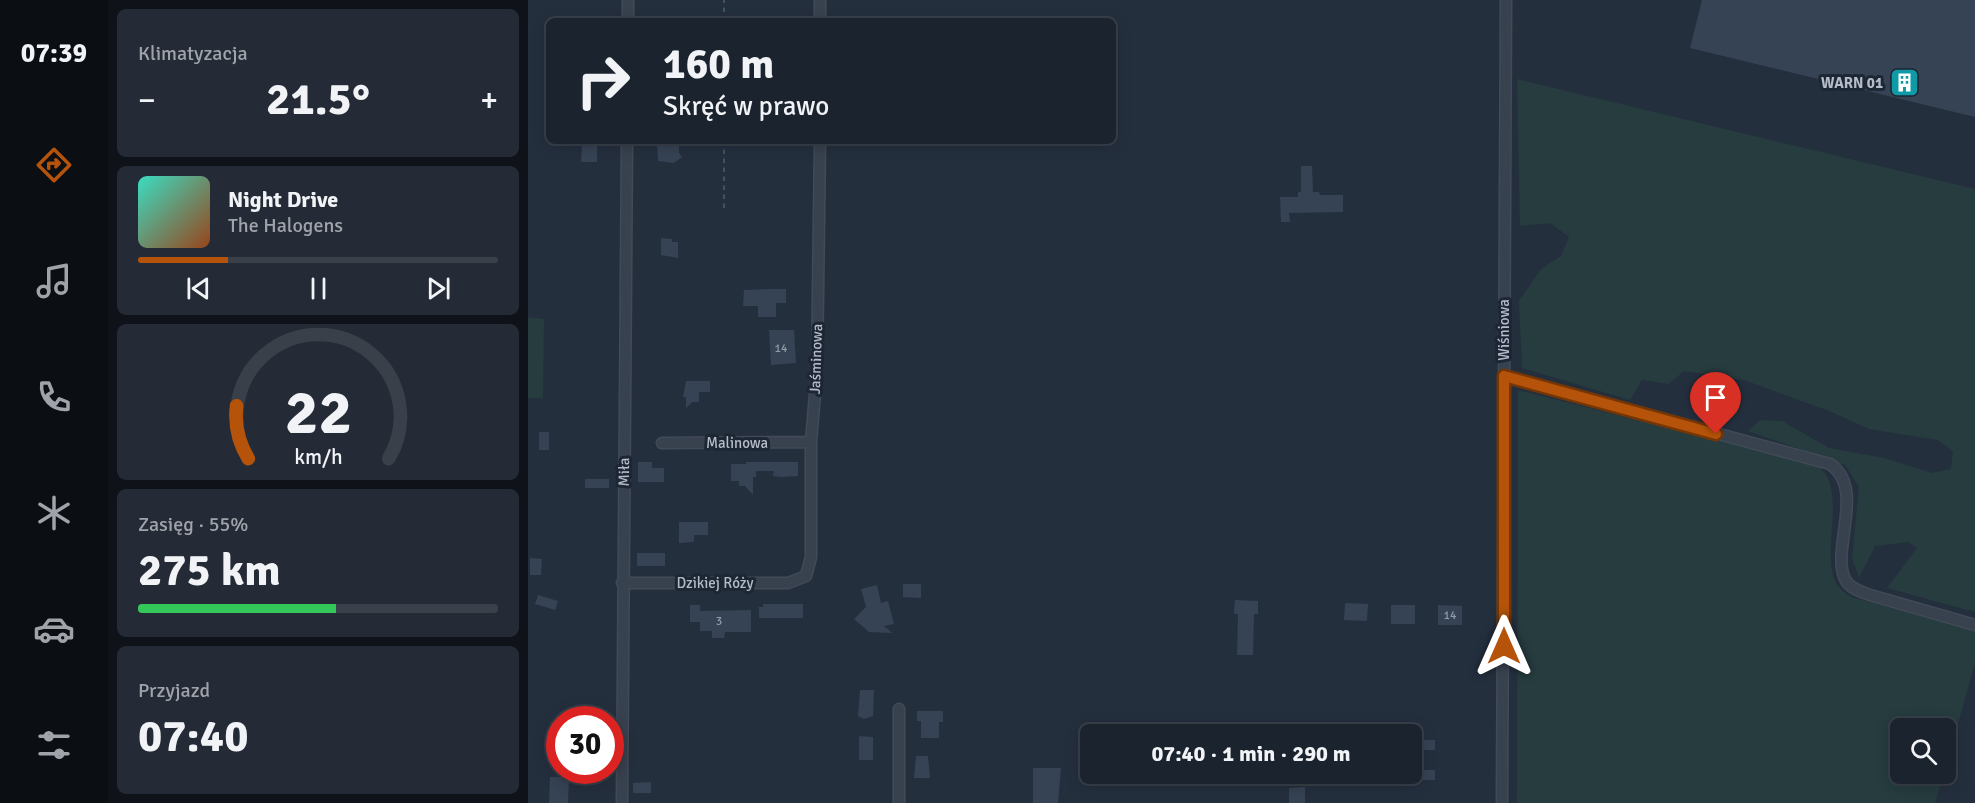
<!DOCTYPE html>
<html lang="pl">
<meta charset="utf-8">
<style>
body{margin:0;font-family:Signika,sans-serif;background:#242b36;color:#f1f3f6;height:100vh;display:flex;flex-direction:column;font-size:22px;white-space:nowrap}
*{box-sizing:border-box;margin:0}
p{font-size:20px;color:#a0a4aa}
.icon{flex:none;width:33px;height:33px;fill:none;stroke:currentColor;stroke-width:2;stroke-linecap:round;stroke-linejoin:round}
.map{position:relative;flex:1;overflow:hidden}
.drawer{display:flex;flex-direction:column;gap:9px;padding:9px;background:#0f1319;width:420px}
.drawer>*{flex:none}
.top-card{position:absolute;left:18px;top:18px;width:570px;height:126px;border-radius:9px;box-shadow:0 3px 15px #0003,0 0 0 2px #39404a;background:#1b232e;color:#f1f3f6;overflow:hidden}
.controls{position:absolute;left:1362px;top:718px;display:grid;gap:12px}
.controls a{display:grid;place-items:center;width:66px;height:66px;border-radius:9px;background:#1b232e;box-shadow:0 3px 15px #0003,0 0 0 2px #39404a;font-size:30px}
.speed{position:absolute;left:18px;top:706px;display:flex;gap:12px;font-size:30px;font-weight:700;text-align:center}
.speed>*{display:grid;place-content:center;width:78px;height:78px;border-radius:50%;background:#1b232e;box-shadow:0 3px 15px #0003,0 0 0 2px #39404a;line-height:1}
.speed .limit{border:9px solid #d22;background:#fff;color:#111}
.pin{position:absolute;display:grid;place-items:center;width:51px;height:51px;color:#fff;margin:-62px -26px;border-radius:50% 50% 50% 0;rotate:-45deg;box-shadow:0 0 6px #0007}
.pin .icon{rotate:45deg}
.me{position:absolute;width:66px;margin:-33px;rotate:0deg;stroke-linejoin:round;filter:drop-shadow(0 0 4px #0008)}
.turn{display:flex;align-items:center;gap:21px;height:126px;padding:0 18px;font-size:27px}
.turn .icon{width:78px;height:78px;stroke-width:2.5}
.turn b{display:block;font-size:42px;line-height:51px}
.big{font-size:45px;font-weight:700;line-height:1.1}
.drawer .card{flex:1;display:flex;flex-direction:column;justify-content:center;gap:9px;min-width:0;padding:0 21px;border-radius:9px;background:#242b36}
.drawer .dial{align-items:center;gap:0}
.dial svg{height:156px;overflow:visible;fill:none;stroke:#39404a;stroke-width:7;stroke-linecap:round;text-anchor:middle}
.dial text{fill:#f1f3f6;stroke:none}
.song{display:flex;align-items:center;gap:18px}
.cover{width:72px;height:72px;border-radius:9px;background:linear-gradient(135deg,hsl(170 70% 55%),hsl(20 70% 35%))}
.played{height:6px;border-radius:3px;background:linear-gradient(90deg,#b45309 25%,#39404a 25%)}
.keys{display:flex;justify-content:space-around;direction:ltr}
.heat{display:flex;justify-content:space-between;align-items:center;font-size:33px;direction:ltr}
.charge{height:9px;border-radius:4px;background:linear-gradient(90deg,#34c759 55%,#39404a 0)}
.trip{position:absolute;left:552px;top:724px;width:342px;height:60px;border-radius:9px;background:#1b232e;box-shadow:0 3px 15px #0003,0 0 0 2px #39404a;font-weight:700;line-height:60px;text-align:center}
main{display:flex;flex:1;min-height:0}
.dock{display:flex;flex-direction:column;width:108px;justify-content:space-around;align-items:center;background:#0b0e12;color:#a0a4aa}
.dock .icon{width:42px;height:42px}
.dock .current{color:#b45309}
.dock b{font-size:27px;color:#f1f3f6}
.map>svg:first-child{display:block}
.green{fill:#263c3f}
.building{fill:#364354}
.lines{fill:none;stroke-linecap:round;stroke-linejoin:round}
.minor-casing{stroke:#414a57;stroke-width:13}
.path{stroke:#3f5557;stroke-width:2;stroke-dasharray:4.5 4.5;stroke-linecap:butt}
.minor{stroke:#38414e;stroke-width:10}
.route-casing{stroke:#753606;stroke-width:15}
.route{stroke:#b45309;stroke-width:10}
.labels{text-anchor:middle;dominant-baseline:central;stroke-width:6;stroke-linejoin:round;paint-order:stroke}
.number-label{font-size:12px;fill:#929caa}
.poi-label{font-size:15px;font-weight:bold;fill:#b4bcc9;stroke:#1d2633;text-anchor:end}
.street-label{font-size:15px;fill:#b4bcc9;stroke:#1d2633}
</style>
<main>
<nav class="dock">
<b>07:39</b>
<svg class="icon current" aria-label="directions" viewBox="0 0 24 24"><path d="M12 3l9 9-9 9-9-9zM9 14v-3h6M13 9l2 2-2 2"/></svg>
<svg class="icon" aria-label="music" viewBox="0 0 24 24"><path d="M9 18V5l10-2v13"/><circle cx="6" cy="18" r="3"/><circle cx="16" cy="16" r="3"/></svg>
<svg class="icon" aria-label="phone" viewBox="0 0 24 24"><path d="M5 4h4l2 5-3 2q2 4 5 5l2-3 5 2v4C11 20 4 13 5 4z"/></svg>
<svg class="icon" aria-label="climate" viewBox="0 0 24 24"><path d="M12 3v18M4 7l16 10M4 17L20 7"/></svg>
<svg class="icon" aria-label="car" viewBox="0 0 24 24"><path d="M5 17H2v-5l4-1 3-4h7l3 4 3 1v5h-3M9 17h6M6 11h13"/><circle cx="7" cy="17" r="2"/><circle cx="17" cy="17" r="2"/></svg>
<svg class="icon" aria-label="filters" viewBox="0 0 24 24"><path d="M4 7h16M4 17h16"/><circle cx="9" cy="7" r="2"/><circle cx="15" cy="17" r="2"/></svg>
</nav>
<section class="drawer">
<div class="card"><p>Klimatyzacja</p>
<div class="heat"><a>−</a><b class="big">21.5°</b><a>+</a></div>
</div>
<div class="card">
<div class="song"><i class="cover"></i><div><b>Night Drive</b><p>The Halogens</p></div></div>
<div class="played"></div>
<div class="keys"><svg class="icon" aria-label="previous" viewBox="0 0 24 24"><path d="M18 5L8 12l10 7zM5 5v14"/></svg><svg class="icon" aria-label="pause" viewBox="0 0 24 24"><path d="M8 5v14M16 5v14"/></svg><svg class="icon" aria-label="next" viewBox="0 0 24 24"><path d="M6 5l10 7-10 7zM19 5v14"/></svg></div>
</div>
<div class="card dial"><svg viewBox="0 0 100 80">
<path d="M14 69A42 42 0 1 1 86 69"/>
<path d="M14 69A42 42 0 0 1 8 42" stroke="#b45309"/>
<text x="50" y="56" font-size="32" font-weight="700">22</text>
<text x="50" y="72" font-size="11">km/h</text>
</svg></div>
<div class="card"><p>Zasięg · 55%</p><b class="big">275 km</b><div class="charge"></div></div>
<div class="card"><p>Przyjazd</p><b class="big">07:40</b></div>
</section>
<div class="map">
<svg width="1447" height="803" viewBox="0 0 1447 803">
<rect width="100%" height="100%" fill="#242f3e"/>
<path class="green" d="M989,79l458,110v423l-88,-24 30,-40 -9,-6 -33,4 -16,32 -7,-20 7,-71 -14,-22 -97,-34 12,-11 22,1 47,27 55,10 48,15 19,-4 2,-18 -15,-11 -69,-11 -40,-18 -85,-31 -60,-9 -15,13 -27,-4 -12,20 -108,-32 -3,-67 22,-32 20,-13 8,-19 -19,-14 -30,3z
M0,317l16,2 -1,79h-15z
M990,390l300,76c31,24 1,85 19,119 3,4 10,9 14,12l124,33v33l-29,104v-38h-46v45h44l-9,29h-418z"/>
<path class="building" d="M1174,0h273v117l-285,-69z
M65,141l4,4v17h-16l1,-19z
M129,142h17v3h5v8l3,4 -8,6 -16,-2z
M773,166h11l1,26h6l1,3h23v17l-54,1 1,9h-9l-1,-25h18v-5h3z
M133,238l11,1v3h6v16l-17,-3z
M241,289h17v14h-10v14h-18v-11h-15l1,-16z
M241,330h25l2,33 -25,2z
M158,381h24v11h-11v10h-7l-6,6v-11h-3z
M11,432h10v18h-10z
M110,462h14v6h12v14h-26z
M218,462h52v14l-17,1 -8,-1 1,-5h-18v6h-3v18l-8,-9h-6v-5h-8v-17h15z
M57,479h24v9h-24z
M151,522h29v13h-14v7l-15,1z
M109,553h28v13h-28z
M2,558l12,1 -1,16h-11z
M375,584h18v14l-18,-1z
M349,585l4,18 7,-2 6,23 -10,2 8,7 -23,-1 -15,-13 12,-12 -5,-18z
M10,595l20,6 -3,9 -20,-6z
M707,600l23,1v13h-4l-1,41h-16l1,-41h-4z
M817,603l23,1 -1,17 -23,-1z
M235,604h40v14h-44v-11h4z
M162,605h10v6l51,-1v22h-26l-1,6h-12v-7h-12v-9h-10z
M863,605h24v19h-24z
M910,605l24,1v19h-24z
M332,690h14l-1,26 -9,3 -6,-3z
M389,711h26v11h-4v16h-18v-17h-4z
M331,736l14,1v23h-14z
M884,740h23v10h-23z
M388,756h12l2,22h-16z
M505,768h28l-3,35h-25z
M884,770h23v10h-23z
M22,777h19l-1,26h-19z
M123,782v11h-18v-10z
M777,787v16h-16v-15z"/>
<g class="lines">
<defs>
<path id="minor" d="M292,0v21
M100,21v-21
M976,376l326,88c37,25 -1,88 16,117 5,8 16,11 24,14l105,30
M134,443l149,-1
M94,583h166l18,-7 5,-19v-115l6,-72 3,-229
M94,803l5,-662
M371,803v-94
M974,803l4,-803"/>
</defs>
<use href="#minor" class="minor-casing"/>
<path class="path" d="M196,21v-21
M196,208v-67"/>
<use href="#minor" class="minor"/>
</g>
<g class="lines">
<defs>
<path id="route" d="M976,646v-270l212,58"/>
</defs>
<use href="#route" class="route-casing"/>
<use href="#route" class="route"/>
</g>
<defs>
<symbol id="building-square" viewBox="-11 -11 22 22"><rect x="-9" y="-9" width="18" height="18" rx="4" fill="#0f9aa8" stroke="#1d2633"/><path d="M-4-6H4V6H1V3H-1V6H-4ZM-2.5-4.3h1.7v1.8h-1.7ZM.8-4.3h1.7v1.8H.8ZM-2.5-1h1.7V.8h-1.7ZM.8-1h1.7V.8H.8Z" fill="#fff"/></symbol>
</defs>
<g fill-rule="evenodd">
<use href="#building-square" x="1360" y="66" width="33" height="33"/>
</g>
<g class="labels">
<g class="number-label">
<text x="253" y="348">14</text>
<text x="922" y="615">14</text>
<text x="191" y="621">3</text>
</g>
<g class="poi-label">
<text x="1355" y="83">WARN 01</text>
</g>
<g class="street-label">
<text transform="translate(976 330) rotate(-90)">Wiśniowa</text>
<text transform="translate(288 359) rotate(-88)">Jaśminowa</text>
<text x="209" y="443">Malinowa</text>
<text transform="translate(96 472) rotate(-89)">Miła</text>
<text x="187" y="583">Dzikiej Róży</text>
</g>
</g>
</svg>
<div class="controls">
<a><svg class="icon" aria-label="search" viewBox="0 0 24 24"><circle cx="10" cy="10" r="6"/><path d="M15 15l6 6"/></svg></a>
</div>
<div class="speed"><div class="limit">30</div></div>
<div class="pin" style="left:1188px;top:434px;background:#d93025"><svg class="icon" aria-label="arrive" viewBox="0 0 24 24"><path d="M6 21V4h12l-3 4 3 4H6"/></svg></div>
<svg class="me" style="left:976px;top:646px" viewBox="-20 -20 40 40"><path d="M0-17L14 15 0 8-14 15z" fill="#b45309" stroke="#fff" stroke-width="4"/></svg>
<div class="trip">07:40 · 1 min · 290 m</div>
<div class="top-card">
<div class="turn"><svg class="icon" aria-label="right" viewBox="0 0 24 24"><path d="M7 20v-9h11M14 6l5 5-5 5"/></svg><div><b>160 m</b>Skręć w prawo</div></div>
</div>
</div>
</main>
